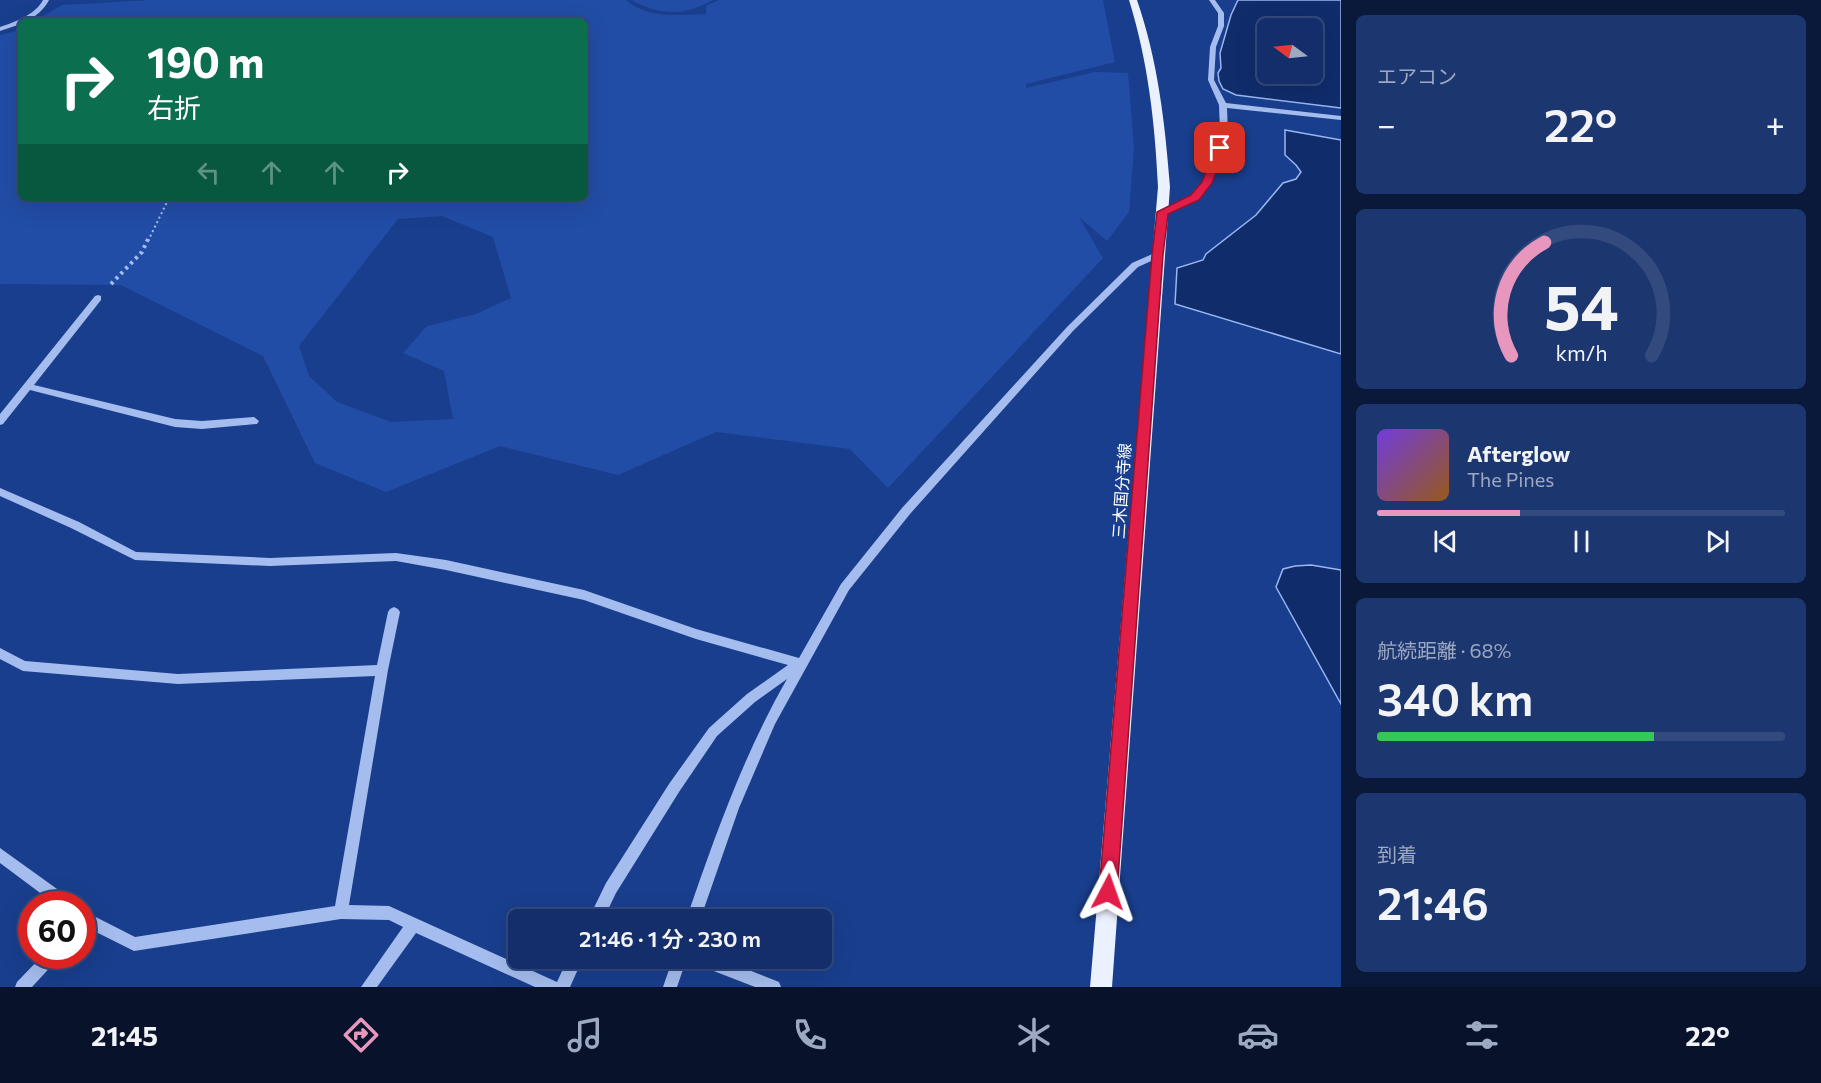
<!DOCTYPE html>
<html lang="ja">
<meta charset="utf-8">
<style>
body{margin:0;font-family:Commissioner,"Noto Sans JP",sans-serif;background:#1c3670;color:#f1f3f6;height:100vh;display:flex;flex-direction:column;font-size:22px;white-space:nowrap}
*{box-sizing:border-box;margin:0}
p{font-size:20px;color:#9da8c1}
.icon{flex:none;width:33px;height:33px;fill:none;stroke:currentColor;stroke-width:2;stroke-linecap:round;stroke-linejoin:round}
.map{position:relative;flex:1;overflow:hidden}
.details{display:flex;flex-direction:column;gap:15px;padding:15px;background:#0a193a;width:480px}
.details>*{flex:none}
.guide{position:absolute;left:18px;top:18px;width:570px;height:183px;border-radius:9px;box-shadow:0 6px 24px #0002,0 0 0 2px #324a7e;background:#0b6e4f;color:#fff;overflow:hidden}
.needle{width:39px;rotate:285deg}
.buttons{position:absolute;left:1257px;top:18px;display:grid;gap:12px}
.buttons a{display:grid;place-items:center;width:66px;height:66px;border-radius:9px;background:#132e6a;box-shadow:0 6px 24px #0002,0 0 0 2px #324a7e;font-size:30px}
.speed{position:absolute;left:18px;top:891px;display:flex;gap:12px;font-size:30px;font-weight:700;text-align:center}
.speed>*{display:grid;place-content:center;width:78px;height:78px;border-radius:50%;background:#132e6a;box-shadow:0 6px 24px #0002,0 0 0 2px #324a7e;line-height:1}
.speed .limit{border:9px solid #d22;background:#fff;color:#111}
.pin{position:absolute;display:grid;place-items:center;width:51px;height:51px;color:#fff;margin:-26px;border-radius:12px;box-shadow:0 3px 9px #0006}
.me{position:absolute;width:66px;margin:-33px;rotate:4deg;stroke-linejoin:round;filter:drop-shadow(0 0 4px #0008)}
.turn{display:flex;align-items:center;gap:21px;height:126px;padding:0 30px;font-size:27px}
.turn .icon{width:78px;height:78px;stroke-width:2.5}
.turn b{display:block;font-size:42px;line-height:51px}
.lanes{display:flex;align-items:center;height:57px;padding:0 30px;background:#0003;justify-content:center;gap:30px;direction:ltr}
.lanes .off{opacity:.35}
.big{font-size:45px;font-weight:600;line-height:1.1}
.details .widget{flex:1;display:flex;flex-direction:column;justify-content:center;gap:9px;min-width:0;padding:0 21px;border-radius:9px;background:#1c3670}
.details .dial{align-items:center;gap:0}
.dial svg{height:156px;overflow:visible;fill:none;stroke:#324a7e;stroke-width:7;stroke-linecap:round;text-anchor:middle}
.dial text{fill:#f1f3f6;stroke:none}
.song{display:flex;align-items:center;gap:18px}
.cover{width:72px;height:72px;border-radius:9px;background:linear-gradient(135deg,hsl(260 70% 55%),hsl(30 70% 35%))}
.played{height:6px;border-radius:3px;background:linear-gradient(90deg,#e797bd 35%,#324a7e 35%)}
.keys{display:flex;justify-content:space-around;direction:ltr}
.heat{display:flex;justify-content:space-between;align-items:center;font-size:33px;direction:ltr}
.charge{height:9px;border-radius:4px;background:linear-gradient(90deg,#34c759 68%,#324a7e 0)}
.trip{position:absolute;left:508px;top:909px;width:324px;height:60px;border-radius:9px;background:#132e6a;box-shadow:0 6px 24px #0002,0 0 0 2px #324a7e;font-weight:600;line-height:60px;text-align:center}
.tab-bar{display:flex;height:96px;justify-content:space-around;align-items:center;background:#08122a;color:#9da8c1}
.tab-bar .icon{width:42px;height:42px}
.tab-bar .on{color:#e797bd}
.tab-bar b{font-size:27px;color:#f1f3f6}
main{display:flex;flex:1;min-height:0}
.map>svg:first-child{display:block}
.green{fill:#224da6;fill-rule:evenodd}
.water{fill:#102c6b;stroke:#98b6f0;stroke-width:1.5;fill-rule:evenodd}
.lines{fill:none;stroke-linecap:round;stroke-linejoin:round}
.path-far1{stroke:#a5bdee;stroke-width:2;stroke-dasharray:2 3;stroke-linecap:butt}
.path{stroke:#a5bdee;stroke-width:4;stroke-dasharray:3 4;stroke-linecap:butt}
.minor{fill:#a5bdee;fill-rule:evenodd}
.major{fill:#ecf1ff;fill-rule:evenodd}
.route{fill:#e11d48;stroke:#92132f;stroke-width:1.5}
.labels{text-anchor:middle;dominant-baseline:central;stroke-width:6;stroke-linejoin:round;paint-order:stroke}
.street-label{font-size:16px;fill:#fff;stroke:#193e8d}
</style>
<main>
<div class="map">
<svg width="1341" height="987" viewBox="0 0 1341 987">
<rect width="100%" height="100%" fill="#193e8d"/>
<path class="green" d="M152,0h474c21,19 53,15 80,14v-8l13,-6h384l12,62 -89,22v4l69,-16 33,1 6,75 -5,64 -22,29 -28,-24 24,41 -215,230 -38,-39 -134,-17 -98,43 -118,-29 -114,46 -71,-29 -52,-107 -142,-71 -121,-1v-249l21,-5v168h564v-177h-550l27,-16zM442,216l51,21 18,61 -35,16 -49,12 -24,27 41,18 9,48 -62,3 -54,-20 -28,-26 -10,-30 99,-127z
M631,0h82c-29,16 -52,16 -82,0z"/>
<path class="water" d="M1238,0h103v108l-105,-13 -13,-6 -4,-8 -1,-8 3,-5 -1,-15 11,-38zM1312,28v46h-44v-46z
M1285,130l56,10v214l-166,-50 2,-36 26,-8 3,-6 50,-39 27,-32 13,-4 5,-7 -5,-7 -11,-10z
M1311,565l30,5v134l-65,-117 7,-18 12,-3z"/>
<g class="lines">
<path class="path-far1" d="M148,241l21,-43"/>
<path class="path" d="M111,284l31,-32 6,-13"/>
<path class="minor" d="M43,0h6c-5,10 -17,21 -28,21v3l-21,7v-4c15,-5 35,-12 43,-27z
M1209,0h6l9,13v13l-8,21 -2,33 12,23 115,13v4l-114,-12 1,25 -17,50 -13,17 -35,14 -4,-2 1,-2 32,-14 11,-13 17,-50 -1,-28 -11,-25 2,-33 8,-21v-13z
M1157,252l3,1v4l-22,10 -65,64 -163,183 -61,76 -74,134 -36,84 -39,112h-14c29,-84 57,-164 101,-241l-32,23 -38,34 -38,56 -63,101 -13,27h-15l18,-37 63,-99 40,-56 38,-34 41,-29 -92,-26 -112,-39 -138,-30 -50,-9 -126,5 -135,-6 -64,-32 -71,-32v-8l79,34 57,30 134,6 126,-5 50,7 138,30 112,39 103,29 42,-74 61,-76 165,-181 65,-64z
M98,295l3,1v4l-67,85 141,34 27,2 52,-4 5,4 -2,3 -55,5 -27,-2 -145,-37 -27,34 -3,1v-11l95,-118z
M394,607l4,2 2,3 -12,58 -39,235 40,1 168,76 11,-24h15l-13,29h-35l-119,-54 -39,54h-16l42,-60 -14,-7 -48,-1 -207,32 -52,-26v-15l53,27 200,-31 40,-230 -197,8 -155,-13 -23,-12v-11l25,13 153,13 199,-9 11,-53 2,-3z
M0,848l71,51 2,5h-18l-55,-41z
M42,956h16l-2,5 -24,26h-17l2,-5z
M673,958h14l-10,29h-14z
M691,958h27l61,24 2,5h-26l-62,-24z"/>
<path class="major" d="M1129,0h8c21,61 28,123 33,187l-58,800h-22l68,-800c-3,-64 -10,-126 -29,-187z"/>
</g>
<path class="route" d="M1220,145l5,3 -13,35 -13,17 -31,14 -5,41 -46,637 -3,7 -6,3 -6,-3 -3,-7 53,-637 5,-43 34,-17 11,-13 13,-34z"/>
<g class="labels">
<g class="street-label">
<text transform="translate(1121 491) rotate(-86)">三木国分寺線</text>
</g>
</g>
</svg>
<div class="buttons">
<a><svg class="needle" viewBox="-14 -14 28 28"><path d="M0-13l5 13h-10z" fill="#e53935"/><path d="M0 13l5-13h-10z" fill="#9da8c1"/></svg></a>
</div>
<div class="speed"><div class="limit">60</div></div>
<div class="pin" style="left:1220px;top:148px;background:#d93025"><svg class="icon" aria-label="arrive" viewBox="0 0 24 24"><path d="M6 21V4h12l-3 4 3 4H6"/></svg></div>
<svg class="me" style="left:1108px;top:892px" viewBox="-20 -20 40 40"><path d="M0-17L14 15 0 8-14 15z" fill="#e11d48" stroke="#fff" stroke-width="4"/></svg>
<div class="trip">21:46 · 1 分 · 230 m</div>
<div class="guide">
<div class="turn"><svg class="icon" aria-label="right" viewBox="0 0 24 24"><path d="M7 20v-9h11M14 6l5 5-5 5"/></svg><div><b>190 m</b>右折</div></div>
<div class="lanes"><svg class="icon off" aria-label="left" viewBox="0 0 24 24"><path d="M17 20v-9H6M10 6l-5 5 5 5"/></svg><svg class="icon off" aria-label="ahead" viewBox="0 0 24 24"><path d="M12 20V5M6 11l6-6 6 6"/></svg><svg class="icon off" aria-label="ahead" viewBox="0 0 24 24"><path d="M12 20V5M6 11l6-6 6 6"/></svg><svg class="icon" aria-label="right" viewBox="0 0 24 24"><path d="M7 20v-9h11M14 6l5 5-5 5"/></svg></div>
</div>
</div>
<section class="details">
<div class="widget"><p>エアコン</p>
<div class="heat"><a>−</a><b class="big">22°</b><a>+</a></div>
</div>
<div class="widget dial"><svg viewBox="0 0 100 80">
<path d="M14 69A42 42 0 1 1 86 69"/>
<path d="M14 69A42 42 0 0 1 31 11" stroke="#e797bd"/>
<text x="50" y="56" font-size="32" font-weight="700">54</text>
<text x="50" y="72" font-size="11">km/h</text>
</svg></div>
<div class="widget">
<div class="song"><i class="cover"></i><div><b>Afterglow</b><p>The Pines</p></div></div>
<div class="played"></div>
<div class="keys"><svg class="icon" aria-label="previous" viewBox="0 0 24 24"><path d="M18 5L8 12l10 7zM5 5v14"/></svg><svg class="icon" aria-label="pause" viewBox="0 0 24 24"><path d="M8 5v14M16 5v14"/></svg><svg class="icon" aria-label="next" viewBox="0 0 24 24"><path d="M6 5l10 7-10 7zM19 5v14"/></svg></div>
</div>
<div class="widget"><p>航続距離 · 68%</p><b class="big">340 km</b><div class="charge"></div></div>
<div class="widget"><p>到着</p><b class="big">21:46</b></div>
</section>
</main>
<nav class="tab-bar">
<b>21:45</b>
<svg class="icon on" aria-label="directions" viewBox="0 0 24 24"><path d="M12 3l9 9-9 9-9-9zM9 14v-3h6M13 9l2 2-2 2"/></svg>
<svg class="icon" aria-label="music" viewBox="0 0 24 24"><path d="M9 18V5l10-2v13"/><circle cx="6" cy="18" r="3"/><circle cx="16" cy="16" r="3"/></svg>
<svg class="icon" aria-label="phone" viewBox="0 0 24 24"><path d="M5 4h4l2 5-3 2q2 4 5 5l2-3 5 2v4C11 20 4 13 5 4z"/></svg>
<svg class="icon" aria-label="climate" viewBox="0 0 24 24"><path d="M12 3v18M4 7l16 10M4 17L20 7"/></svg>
<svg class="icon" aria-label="car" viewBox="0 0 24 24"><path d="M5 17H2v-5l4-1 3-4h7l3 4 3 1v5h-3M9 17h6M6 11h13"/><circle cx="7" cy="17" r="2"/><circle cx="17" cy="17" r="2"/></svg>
<svg class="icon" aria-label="filters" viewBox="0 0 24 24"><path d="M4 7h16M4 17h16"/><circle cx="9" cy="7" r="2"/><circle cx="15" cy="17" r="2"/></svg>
<b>22°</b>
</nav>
